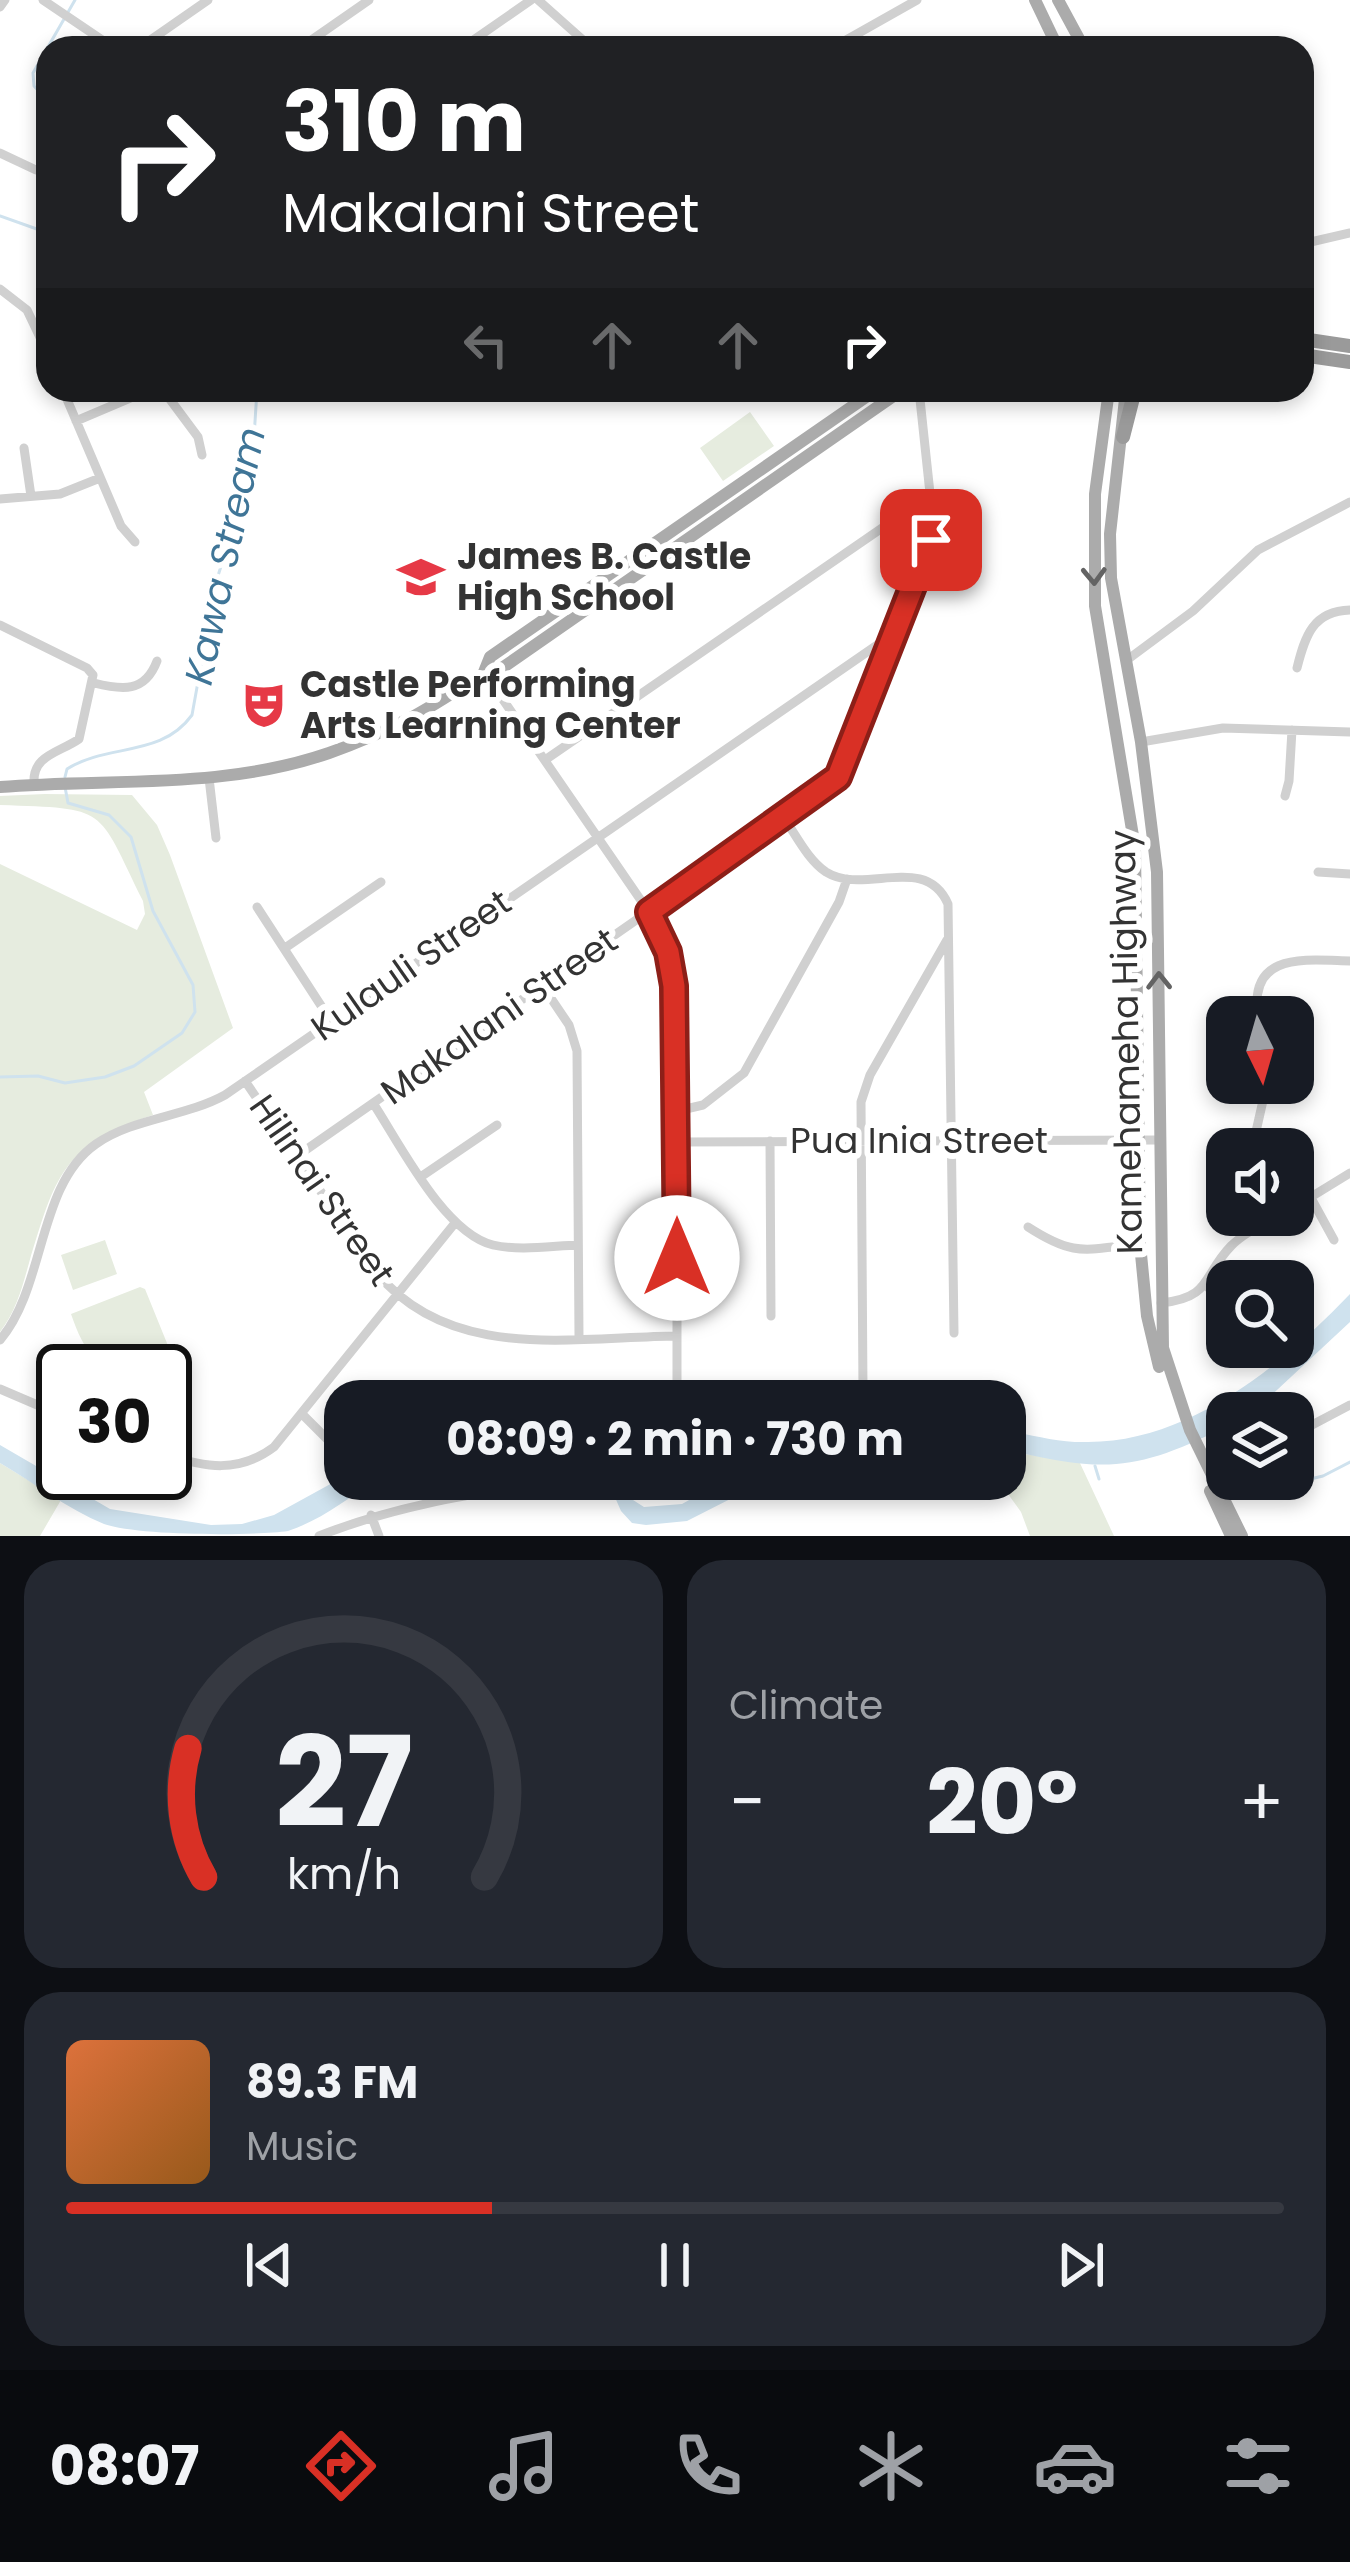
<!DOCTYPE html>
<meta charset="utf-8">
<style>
body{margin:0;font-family:Poppins,sans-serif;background:#242831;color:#f1f3f6;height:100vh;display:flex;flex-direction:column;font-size:45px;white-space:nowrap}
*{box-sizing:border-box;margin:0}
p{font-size:39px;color:#9ea1a6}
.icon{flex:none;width:66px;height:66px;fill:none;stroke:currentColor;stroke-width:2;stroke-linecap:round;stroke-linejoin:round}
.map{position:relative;height:1536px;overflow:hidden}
.sheet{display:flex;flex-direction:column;gap:24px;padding:24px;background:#0d0f14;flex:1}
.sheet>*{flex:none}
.top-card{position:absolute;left:36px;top:36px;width:1278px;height:366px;border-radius:36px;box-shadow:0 6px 18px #0003;background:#202124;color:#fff;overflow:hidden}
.needle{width:78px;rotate:175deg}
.controls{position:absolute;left:1206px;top:996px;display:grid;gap:24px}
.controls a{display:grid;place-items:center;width:108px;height:108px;border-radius:24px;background:#171b24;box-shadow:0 6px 18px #0003;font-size:60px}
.speed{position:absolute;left:36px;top:1344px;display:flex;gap:24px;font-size:60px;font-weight:700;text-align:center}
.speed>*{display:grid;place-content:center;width:156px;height:156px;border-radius:50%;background:#171b24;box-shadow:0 6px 18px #0003;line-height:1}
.speed .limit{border:6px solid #111;border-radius:18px;background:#fff;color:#111}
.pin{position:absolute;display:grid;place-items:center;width:102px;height:102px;color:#fff;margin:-51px;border-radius:24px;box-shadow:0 6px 18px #0006}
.me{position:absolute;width:132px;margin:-66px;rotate:0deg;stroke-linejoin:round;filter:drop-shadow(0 0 9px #0008)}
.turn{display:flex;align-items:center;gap:42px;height:252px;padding:0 48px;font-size:54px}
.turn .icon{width:156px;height:156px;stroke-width:2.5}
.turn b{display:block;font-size:84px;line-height:102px}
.lanes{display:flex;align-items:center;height:114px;padding:0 48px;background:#0003;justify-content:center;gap:60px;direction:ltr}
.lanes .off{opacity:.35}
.big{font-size:90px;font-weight:700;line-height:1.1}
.sheet .widget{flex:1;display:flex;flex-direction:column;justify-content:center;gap:18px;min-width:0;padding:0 42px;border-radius:36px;background:#242831}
.sheet .dial{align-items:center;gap:0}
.dial svg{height:312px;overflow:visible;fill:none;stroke:#363941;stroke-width:7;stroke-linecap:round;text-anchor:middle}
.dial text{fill:#f1f3f6;stroke:none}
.song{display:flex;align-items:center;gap:36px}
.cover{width:144px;height:144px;border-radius:18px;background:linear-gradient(135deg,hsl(20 70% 55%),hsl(30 70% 35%))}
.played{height:12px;border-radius:6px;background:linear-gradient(90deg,#d93025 35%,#363941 35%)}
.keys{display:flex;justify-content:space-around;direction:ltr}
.heat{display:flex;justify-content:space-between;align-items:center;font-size:66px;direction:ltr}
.sheet .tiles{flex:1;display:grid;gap:24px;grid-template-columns:1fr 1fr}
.widget:last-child{grid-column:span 2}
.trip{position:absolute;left:324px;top:1380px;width:702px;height:120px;border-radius:36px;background:#171b24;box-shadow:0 6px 18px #0003;font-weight:700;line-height:120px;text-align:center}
.menu{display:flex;height:192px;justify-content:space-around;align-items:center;background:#090b0e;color:#9ea1a6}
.menu .icon{width:84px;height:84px}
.menu .current{color:#d93025}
.menu b{font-size:54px;color:#f1f3f6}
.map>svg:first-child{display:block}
.green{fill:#e6ecdf}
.water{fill:#cfe2ee}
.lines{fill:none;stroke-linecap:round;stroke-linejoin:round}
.stream{stroke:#cfe2ee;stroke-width:3}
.minor{stroke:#d0d0d0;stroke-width:9}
.major{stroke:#ababab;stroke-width:12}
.highway{stroke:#9a9a9a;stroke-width:14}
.oneway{stroke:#636363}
.route-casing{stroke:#8d1f18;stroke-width:30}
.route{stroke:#d93025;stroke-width:21}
.labels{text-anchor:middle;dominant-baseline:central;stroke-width:12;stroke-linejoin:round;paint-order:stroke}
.poi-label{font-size:36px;font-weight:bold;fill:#333;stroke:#fff;text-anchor:start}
.street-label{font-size:36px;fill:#333;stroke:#fff}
.water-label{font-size:39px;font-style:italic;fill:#3f7597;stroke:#fff}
</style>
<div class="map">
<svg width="1350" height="1536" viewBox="0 0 1350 1536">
<rect width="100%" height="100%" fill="#fff"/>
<path class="green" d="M750,412l24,34 -51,35 -23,-33z
M45,794l87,1 25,30 13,30 63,173 -89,64 9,23c-91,30 -98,62 -124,148 -7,25 -13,48 -29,69v-468l137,66 8,-16 -2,-13c-47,-96 -34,-92 -143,-96v-9z
M105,1240l12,34 -44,16 -12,-35z
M140,1287l5,2 28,69c-57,27 -82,15 -102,-44z
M1008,1452l71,9 35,75h-84l-9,-24 -21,-29 5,-4z
M0,1463l61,37 -21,36h-40z"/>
<path class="water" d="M1350,1294v28l-89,83 -12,8h-22v13c-91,46 -123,47 -222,23v-19c27,5 55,13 83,12 103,0 195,-78 262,-148z
M0,1445l110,64 101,16 31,-1 32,-9 71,-39v3h31c-28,20 -55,41 -88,52 -35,5 -149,5 -184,-7 -36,-15 -70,-41 -104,-61z
M607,1479h17l9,21 11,7 38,-3 45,-25h127l-110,13 -57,29 -41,4 -14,-2 -11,-12z"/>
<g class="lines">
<path class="stream" d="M48,101l-14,-15 -1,-13 42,-73
M0,216l48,17
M65,777l2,-8c41,-26 94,-11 125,-54l24,-133 36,-113 5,-79
M0,1077l38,-1 27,7 40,-6 29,-11 48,-33 13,-21 -2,-27 -40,-74 -22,-74 -22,-22 -41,-12 -3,-16
M1095,1466l4,13
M1233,1497l90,-21 27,-14"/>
<path class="minor" d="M43,0l71,48
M538,0l54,48
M0,7l5,-7
M139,48l69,-48
M300,48l69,-48
M462,48l69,-48
M832,48l85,-48
M0,153l36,17
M1302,244l48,-11
M0,289l27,21 21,44
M63,390l58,136 14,16
M163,390l35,47 4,18
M76,421l73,-31
M24,448l7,48
M0,499l60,-5 40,-16
M0,625l87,43 6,7 -14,64c-20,14 -47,16 -45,45
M1127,660l66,-49 65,-61 92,-48
M1297,668c8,-32 16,-57 53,-58
M484,672l167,243 20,48 4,35 2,144v259
M94,683c28,7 51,10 63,-22
M1141,742l82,-14 127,4
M545,760l385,-265
M209,778l7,60
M1285,796l4,-15 3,-51
M784,818c12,17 24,42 42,54 38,24 99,-20 122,32l6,429
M1318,872l32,2
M257,907l74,114
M285,948l96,-66
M542,985l27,40 8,26 2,286
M1258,1017c-10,-66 48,-57 92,-56
M245,1081l131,191c74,91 197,65 301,64
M373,1103c27,41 71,130 120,142 26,6 58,1 85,0
M677,1111l26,-6 41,-32 95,-171 8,-23
M770,1141l1,175
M677,1142l483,-2
M1252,1149l15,-66
M297,1156l536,-373 10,-12 88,-231 1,-28 -13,-122
M422,1176l75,-51
M1311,1198l23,42
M1293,1208l57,-35
M1028,1227c48,31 57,22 112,17
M1205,1285l11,9 11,18
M1161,1303c51,-5 41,-27 70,-57 14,-14 33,-22 50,-31
M0,1340c46,-54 37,-155 96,-196 37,-26 89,-27 129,-49l671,-463
M0,1389l63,27
M863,1391l-2,-289 9,-27 77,-135
M302,1414l43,43
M1293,1435l57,-30
M165,1455c40,12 73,19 109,-8l181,-224
M371,1515l8,21
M319,1536c80,-32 161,-43 246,-57"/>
<path class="major" d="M1035,0l23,48
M1058,0l26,48
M1109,390l-14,104v112l40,242 5,396 7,72 12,51
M1126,390l-16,144 1,44 30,164 16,130 6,476 27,82 52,106
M484,672l6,-15 386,-267
M0,787c111,-9 222,3 329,-34 29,-10 58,-23 85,-37 30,-16 56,-37 88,-48l400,-278
M1210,1491l21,45"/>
<path class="highway" d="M1302,339l48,7
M1302,355l48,7
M1123,437l12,-47"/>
</g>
<defs><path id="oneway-chevron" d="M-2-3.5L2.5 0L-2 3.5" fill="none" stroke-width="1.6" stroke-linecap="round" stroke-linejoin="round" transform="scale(3)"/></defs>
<g class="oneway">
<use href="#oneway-chevron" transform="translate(1094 576) rotate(88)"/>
<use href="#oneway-chevron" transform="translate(1159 981) rotate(-91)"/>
</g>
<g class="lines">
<defs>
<path id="route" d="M677,1258l-3,-272 -6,-34 -19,-40 189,-135 93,-237"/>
</defs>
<use href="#route" class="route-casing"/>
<use href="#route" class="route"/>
</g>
<defs>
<symbol id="school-bare" viewBox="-9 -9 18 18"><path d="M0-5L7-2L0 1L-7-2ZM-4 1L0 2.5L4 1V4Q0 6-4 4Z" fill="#e63946" stroke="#fff" stroke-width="2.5" paint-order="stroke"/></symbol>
<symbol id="theatre-bare" viewBox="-9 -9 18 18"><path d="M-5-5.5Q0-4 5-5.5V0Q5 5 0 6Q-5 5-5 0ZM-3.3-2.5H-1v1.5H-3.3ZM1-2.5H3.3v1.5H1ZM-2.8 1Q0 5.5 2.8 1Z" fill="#e63946" stroke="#fff" stroke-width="2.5" paint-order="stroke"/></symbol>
</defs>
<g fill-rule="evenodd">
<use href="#school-bare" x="388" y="544" width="66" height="66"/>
<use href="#theatre-bare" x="231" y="672" width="66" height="66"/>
</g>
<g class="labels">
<g class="poi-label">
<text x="457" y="556">James B. Castle<tspan x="457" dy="41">High School</tspan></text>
<text x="300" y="684">Castle Performing<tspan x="300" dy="41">Arts Learning Center</tspan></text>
</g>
<g class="street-label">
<text transform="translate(411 965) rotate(-35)">Kulauli Street</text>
<text transform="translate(499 1016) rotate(-35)">Makalani Street</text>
<text transform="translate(1126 1042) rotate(-91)">Kamehameha Highway</text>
<text x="919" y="1140">Pua Inia Street</text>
<text transform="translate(322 1190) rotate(55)">Hilinai Street</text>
</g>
<g class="water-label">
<text transform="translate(225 556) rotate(-78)">Kawa Stream</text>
</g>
</g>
</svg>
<div class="controls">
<a><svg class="needle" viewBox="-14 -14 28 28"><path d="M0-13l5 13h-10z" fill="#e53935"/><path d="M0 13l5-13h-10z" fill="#9ea1a6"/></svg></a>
<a><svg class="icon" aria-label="sound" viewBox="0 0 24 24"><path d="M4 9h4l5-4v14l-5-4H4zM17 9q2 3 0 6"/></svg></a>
<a><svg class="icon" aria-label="search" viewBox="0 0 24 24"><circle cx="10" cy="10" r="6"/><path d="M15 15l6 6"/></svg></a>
<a><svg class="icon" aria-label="layers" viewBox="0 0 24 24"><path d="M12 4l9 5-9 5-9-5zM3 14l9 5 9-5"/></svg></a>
</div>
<div class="speed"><div class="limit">30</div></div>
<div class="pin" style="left:931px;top:540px;background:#d93025"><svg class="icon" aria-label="arrive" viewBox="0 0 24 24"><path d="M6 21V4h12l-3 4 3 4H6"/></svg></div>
<svg class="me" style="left:677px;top:1258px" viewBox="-20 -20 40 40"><circle r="19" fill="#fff"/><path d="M0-13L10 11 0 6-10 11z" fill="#d93025"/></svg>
<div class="trip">08:09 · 2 min · 730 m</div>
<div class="top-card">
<div class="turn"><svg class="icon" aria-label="right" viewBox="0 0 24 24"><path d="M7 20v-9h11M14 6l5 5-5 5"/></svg><div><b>310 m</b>Makalani Street</div></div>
<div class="lanes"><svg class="icon off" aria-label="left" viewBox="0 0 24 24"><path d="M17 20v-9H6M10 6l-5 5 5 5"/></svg><svg class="icon off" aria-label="ahead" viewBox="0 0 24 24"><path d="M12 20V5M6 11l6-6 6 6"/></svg><svg class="icon off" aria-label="ahead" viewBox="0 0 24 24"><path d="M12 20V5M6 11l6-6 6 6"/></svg><svg class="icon" aria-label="right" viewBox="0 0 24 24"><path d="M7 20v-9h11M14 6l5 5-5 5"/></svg></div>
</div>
</div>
<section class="sheet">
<div class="tiles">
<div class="widget dial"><svg viewBox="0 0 100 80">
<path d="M14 69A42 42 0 1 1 86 69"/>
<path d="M14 69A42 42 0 0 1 10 36" stroke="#d93025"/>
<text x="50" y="56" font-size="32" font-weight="700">27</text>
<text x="50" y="72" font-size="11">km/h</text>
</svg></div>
<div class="widget"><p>Climate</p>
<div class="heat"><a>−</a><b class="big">20°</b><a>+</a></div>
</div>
<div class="widget">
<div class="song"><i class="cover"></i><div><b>89.3 FM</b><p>Music</p></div></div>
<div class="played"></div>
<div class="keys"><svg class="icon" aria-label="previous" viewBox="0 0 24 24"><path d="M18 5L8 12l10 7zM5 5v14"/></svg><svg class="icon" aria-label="pause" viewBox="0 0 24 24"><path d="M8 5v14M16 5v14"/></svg><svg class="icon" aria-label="next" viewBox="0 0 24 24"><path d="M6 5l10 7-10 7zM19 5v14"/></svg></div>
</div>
</div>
</section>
<nav class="menu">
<b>08:07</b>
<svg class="icon current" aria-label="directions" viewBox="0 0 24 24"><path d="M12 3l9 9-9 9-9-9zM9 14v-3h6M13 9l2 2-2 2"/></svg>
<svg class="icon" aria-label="music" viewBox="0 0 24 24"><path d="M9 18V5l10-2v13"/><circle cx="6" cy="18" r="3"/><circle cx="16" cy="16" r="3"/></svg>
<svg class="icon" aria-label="phone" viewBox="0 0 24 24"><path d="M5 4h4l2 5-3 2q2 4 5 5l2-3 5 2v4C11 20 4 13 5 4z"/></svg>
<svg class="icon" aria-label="climate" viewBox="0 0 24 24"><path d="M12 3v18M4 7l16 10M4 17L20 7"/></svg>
<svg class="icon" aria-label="car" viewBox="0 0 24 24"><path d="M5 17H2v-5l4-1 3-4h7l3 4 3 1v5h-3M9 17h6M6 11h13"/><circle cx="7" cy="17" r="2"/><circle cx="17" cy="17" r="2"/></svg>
<svg class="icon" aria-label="filters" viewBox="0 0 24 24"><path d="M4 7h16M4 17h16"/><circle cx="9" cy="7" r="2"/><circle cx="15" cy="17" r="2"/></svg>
</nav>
